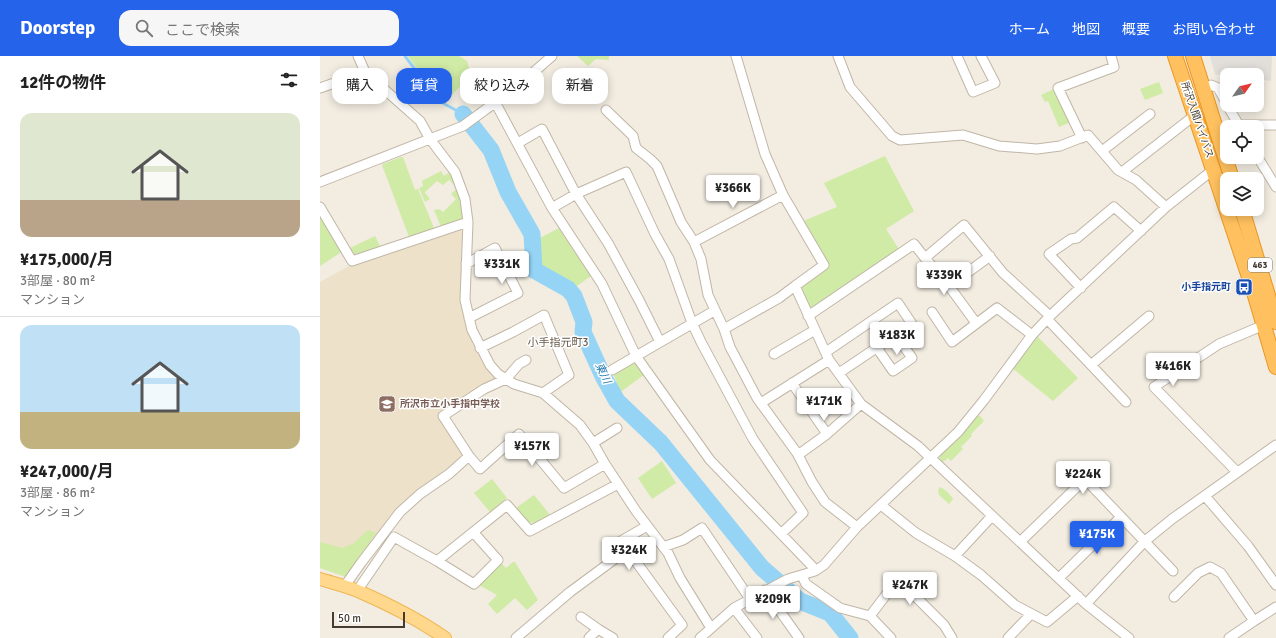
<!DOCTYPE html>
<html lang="ja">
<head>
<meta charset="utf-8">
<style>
  :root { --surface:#fff; --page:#f6f6f6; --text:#222; --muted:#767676; --line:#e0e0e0; --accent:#2563eb }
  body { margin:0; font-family:Signika,"Noto Sans JP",sans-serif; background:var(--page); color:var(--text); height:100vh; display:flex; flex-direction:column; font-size:15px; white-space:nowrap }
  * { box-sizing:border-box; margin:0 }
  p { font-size:13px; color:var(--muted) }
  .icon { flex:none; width:22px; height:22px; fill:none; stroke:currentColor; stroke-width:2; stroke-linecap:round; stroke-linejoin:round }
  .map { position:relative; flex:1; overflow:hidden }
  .panel { display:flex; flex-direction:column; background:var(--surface); width:320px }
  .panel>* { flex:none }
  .hud { position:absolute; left:12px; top:12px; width:380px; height:36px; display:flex; gap:8px }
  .needle { width:26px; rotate:56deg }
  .tools { position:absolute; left:900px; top:12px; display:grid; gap:8px }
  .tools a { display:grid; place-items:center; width:44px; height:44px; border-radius:8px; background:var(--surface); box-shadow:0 2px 10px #0003; font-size:20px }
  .scale { position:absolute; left:12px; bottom:10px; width:73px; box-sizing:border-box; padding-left:4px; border:2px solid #443c31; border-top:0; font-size:11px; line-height:14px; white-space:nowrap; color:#443c31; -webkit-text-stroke:3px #fff; paint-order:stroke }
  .price { position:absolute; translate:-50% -34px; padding:0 9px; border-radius:4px; background:#fff; color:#222; font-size:13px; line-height:26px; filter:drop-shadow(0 1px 2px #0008) }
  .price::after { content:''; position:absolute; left:50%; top:24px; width:12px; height:9px; margin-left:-6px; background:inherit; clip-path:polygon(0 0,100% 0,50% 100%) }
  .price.active { background:var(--accent); color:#fff }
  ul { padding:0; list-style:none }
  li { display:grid; align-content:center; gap:8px; height:212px; padding:0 20px }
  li+li { border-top:1px solid var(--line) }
  li span { display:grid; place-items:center; height:124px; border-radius:12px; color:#555 }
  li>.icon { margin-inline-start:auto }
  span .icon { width:72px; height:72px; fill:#fffc; stroke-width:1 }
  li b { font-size:17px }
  h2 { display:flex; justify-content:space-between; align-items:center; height:48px; padding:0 20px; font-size:17px }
  .tag { padding:0 14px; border-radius:12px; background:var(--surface); box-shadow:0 2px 10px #0003; font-size:14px; line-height:36px }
  .tag.active { background:var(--accent); color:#fff }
  header { display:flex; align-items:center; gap:24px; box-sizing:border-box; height:56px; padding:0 20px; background:var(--accent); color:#fff }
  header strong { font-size:19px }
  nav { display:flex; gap:22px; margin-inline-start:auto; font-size:14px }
  .search { width:280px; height:36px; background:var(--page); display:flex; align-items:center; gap:10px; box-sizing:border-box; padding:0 14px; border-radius:12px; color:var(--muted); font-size:15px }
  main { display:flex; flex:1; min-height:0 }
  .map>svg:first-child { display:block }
  .education { fill:#ede1c9 }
  .green { fill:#cfeba5 }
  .parking { fill:#e2deda }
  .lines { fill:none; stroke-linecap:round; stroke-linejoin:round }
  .stream { stroke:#96d4f6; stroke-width:3 }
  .river { stroke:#96d4f6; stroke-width:17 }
  .minor-casing { stroke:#c1b6a6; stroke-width:11 }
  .major-casing { stroke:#eeb753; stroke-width:14 }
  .highway-casing { stroke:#eb9622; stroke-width:16 }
  .minor { stroke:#fff; stroke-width:9 }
  .major { stroke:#ffd88d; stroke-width:12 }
  .highway { stroke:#ffc15f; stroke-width:14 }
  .labels { text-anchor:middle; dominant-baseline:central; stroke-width:3; stroke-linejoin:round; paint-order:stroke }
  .shield { fill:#fff; stroke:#7c766f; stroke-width:1 }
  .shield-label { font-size:9px; font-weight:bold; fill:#443c31 }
  .street-label { font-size:10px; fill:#443c31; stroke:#fff }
  .transit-label { font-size:10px; font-weight:bold; fill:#164399; stroke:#fff; text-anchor:end }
  .education-label { font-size:10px; font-weight:bold; fill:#785e54; stroke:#fff; text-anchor:start }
  .neighbourhood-label { font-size:11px; fill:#675948; stroke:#fff }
  .water-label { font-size:11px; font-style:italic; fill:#217bb0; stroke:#fff }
</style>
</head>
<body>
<header>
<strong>Doorstep</strong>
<div class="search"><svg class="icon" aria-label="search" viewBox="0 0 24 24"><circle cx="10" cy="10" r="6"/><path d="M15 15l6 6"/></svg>ここで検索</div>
<nav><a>ホーム</a><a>地図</a><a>概要</a><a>お問い合わせ</a></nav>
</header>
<main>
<section class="panel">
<h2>12件の物件<svg class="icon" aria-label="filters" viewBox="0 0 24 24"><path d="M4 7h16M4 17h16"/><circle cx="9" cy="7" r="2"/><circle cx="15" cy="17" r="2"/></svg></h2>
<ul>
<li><span style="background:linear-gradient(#dfe7d0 70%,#b9a48a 0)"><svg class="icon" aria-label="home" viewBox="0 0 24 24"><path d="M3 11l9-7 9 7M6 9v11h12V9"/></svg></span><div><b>¥175,000/月</b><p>3部屋 · 80 m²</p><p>マンション</p></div></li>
<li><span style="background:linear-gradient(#bfe0f5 70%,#c2b280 0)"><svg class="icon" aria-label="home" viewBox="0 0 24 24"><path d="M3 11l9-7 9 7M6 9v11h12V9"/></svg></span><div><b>¥247,000/月</b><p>3部屋 · 86 m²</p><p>マンション</p></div></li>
</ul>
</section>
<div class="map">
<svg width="956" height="582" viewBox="0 0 956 582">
  <rect width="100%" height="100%" fill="#f2ece1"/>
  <path class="education" d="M141,174L143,181L140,245L153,289L159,293L177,322L147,339L119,358L143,400L82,447L31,514L0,503V226L29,210Z"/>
  <path class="green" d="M88,0H139L147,5L151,19L129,42L119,41Z
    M257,0H289V3L288,4L276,3L268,10Z
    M839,26L843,37L825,44L820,33Z
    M738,31L753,65L739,71L728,45L725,46L721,39Z
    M565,100L594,155L566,173L580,195L493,253H488L480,233L481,228L507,210L481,166L517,151L504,127Z
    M81,101H83L95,134L98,133L114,172L113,174L91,181H89L62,109L63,108Z
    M121,115L124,120L131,115L142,143L145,163L121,171L114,154L119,153L123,156L136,143L131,138L137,132L129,124L123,129L117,125L105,136V137L110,143L105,146L99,132L103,130L102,125Z
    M0,157L23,195L0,210Z
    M239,172L271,220L254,232L221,209L216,184Z
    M55,180L60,190V192L34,201L30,192Z
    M716,279L758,322L733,345L692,312Z
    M316,305L325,318L302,335H300L293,317Z
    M656,360H660L664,365L651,378L652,380L641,391L643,393L631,405L628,402L622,407L620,404V398Z
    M342,405L356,427L332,443L318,422Z
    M172,423L187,442L170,456L154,437Z
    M620,431C625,433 631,439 633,443L630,447L629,448L619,439L618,434Z
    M214,439L230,459L215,467L208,466L196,452Z
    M48,474L56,477L26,521L0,512V486L23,492L34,487Z
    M193,506H195L218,544L207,554L195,542L177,558L168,548L177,539L159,529L181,507L186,512Z"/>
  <path class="parking" d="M890,0H952L951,25L937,23V19H907V21L895,18Z"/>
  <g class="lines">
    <path class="stream" d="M85,0L119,45L143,58"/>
    <path class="river" d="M143,58L171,94L188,136L212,178L214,214L248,233L254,240L264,266L263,276L283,320L297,345L341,387L442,512L480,545L510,557L530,582"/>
    <defs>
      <path id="minor" d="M38,0L45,16L100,65L110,83L135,116L145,143L148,166L145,244L152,274L170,309L178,318L194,328L223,337L260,369L273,387L285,408L316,455L348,497L360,522L391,572
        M416,0L445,98L463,139L504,209L475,230L509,304L541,348L598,390L766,548L809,582
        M518,0L530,31L572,80L580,84L643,79L679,90L717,93L740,90L768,79L798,114L816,124L846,151
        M637,0L653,36L675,27L661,0
        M891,29L898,32L907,48
        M0,32L45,16
        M175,46L232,152L282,228L316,300L390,404L492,510L495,515
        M907,49L920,71
        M286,54L313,80L316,92L330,103L337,110L361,166L374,186L381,203L388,239L404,273L410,291L437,342L477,397L492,426L505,446L537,471
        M919,69H956
        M762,82L738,32L794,11L791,0
        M198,87L222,73L256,138L288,187L319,244L340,286
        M782,95L830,58
        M937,100L956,131
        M802,116L875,59
        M0,126L143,70L199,29L232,0
        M0,151L32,205L148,166
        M232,152L256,138L306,116L335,178L349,203L372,267L381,286L433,383L483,457L461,478
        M374,186L463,139
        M605,202L629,230L656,267
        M146,208L175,192L198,237L149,262
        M629,230L670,200
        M761,232L729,198L751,183L757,182L794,151L821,175
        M612,256L632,286L677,252L712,279
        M488,260L594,188L605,202L644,169L683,217L730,260
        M727,263L771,309
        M404,273L459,242L475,230
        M160,292L193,276L224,259L249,319L223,337
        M557,292L573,315L592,302L576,279
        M506,296L578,247L592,268L519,317
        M454,298L495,274
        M292,314L394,255
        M472,327L507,378
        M806,346L771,309L829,260
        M441,347L509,304
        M273,387L297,372
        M478,399L507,378L541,348
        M149,400L160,413L199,378L244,432L285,408
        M917,416L834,331L899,288L944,269
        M885,440L928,490L956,529
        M561,449L596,477L635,500L661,519L695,549L727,566L758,540
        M327,470L301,485L362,569L348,582
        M700,486L765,423L853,515
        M343,491L363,484L382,472L430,543
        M635,500L672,460
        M117,505L154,528L178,504L153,476
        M482,520L486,528L520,552L550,560L571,582
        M739,522L801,461
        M24,531L41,507L80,456L100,438L129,418L149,400L123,360L164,333L186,323L199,308L206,304
        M445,534L479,582
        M37,535L74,481L117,505L187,449L210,475L298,428
        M854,541L878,517L890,511L901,517L934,565L909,582
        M766,548L825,485L852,463L956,389
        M414,552L437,582
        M550,560L578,523L624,569L632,582
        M261,561L278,573L269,582
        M934,565L956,551
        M278,573L293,582
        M196,582L250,536L307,494
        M380,582L414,552L468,523L495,515L504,509L537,471L638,376L664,344L712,279L730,260L846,151L894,113
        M688,582L711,558"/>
      <path id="major" d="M0,523C13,527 26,530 38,535C68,548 98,563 125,582"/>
      <path id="highway" d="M855,0L933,233L956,311
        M873,0L912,123
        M922,153L956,266"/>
    </defs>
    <use href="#minor" class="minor-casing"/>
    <use href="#major" class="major-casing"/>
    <use href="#highway" class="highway-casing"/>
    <use href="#minor" class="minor"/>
    <use href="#major" class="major"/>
    <use href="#highway" class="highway"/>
  </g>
  <defs>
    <symbol id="bus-square" viewBox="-11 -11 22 22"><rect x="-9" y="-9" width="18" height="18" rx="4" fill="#1a4fb4" stroke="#fff"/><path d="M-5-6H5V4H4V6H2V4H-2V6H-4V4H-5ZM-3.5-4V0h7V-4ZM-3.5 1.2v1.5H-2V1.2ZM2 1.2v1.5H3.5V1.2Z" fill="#fff"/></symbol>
    <symbol id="school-square" viewBox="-11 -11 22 22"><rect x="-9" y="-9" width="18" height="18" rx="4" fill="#8d6e63" stroke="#fff"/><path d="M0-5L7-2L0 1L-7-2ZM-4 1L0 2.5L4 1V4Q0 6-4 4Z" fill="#fff"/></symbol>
  </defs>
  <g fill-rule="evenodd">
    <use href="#bus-square" x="914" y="221" width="20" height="20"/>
    <use href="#school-square" x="57" y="338" width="20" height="20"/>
  </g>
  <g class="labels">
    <rect class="shield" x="928" y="202" width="24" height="14" rx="3"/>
    <g class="shield-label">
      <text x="940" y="209">463</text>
    </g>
    <g class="street-label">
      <text transform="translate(877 64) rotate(71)">所沢入間バイパス</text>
    </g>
    <g class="transit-label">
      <text x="911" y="231">小手指元町</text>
    </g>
    <g class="education-label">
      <text x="80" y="348">所沢市立小手指中学校</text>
    </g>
    <g class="neighbourhood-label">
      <text x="238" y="286">小手指元町3</text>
    </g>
    <g class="water-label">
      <text transform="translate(283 317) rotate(64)">東川</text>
    </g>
  </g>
</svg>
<div class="tools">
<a><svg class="needle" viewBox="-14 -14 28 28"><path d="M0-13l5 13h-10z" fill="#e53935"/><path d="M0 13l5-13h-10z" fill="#767676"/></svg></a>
<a><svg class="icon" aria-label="locate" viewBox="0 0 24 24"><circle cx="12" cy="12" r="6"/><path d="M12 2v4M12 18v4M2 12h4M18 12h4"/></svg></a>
<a><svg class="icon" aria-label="layers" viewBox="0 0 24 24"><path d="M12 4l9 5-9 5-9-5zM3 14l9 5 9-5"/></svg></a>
</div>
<div class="scale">50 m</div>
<b class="price" style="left:413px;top:153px">¥366K</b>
<b class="price" style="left:182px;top:229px">¥331K</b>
<b class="price" style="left:624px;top:240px">¥339K</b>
<b class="price" style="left:577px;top:300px">¥183K</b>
<b class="price" style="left:853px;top:331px">¥416K</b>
<b class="price" style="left:504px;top:366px">¥171K</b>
<b class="price" style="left:212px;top:411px">¥157K</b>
<b class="price" style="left:763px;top:439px">¥224K</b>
<b class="price active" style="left:777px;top:499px">¥175K</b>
<b class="price" style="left:309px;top:515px">¥324K</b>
<b class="price" style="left:590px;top:550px">¥247K</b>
<b class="price" style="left:453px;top:564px">¥209K</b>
<div class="hud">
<a class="tag">購入</a>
<a class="tag active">賃貸</a>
<a class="tag">絞り込み</a>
<a class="tag">新着</a>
</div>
</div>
</main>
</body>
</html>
